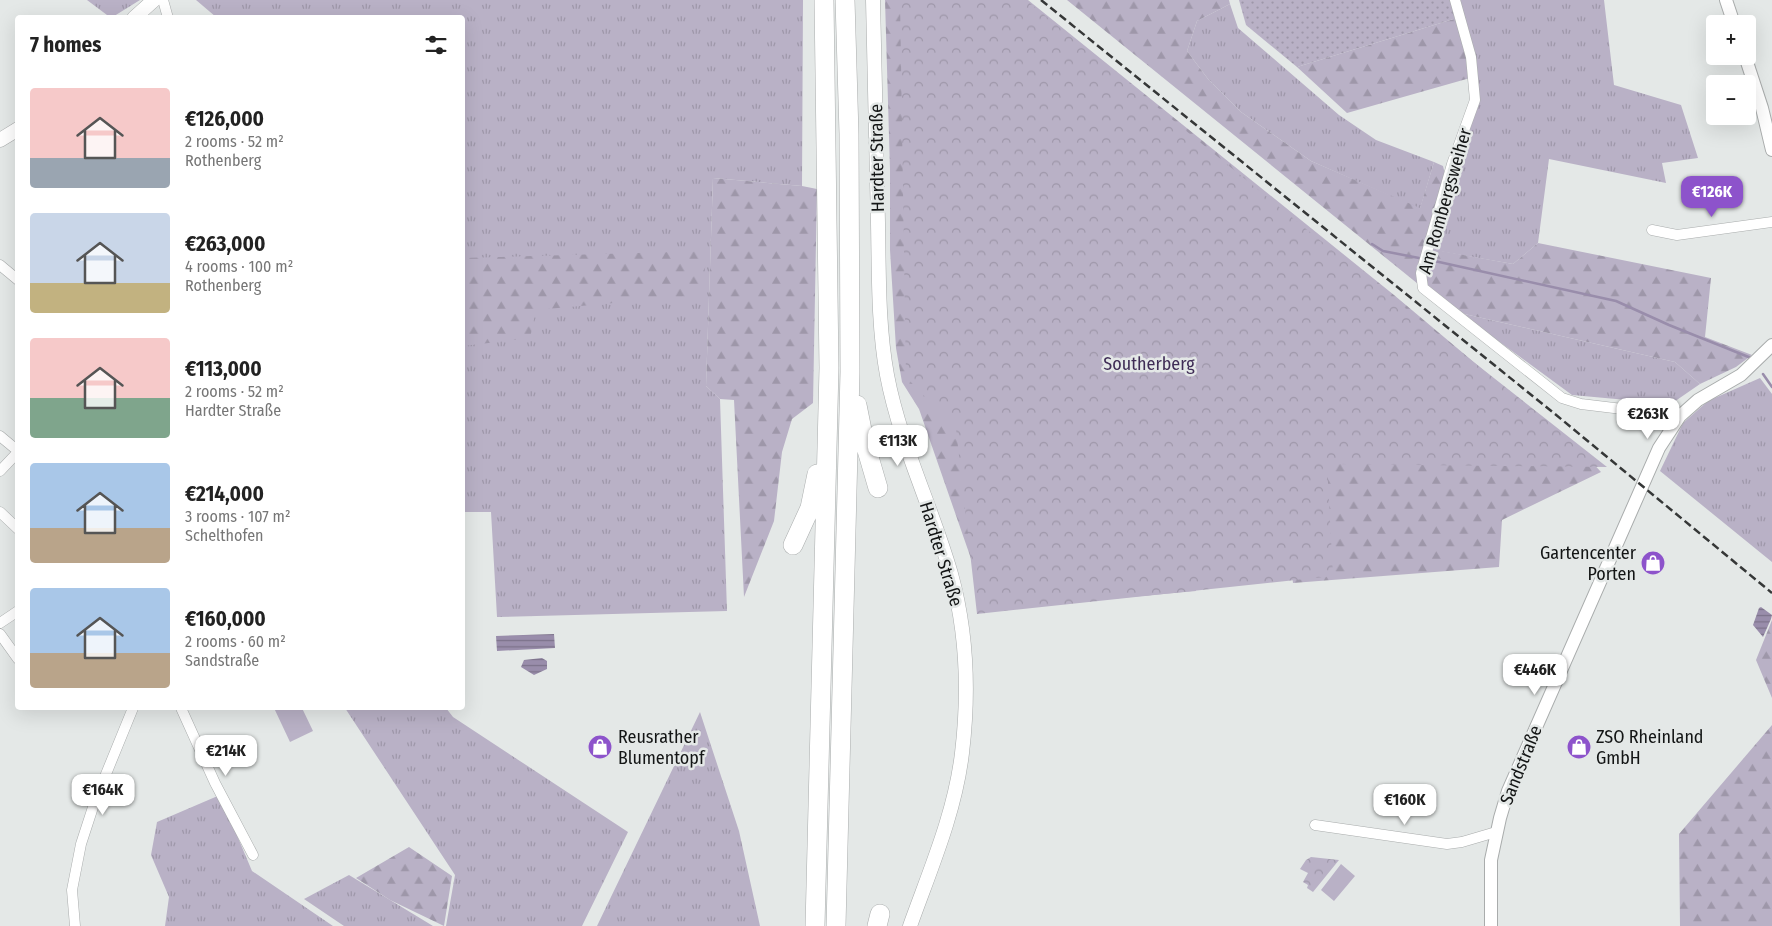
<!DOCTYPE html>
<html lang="en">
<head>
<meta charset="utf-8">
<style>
  :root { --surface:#fff; --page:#f6f6f6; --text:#222; --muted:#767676; --accent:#8d53cb }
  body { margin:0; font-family:"Fira Sans Condensed",sans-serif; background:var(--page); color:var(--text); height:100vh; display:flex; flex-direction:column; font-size:19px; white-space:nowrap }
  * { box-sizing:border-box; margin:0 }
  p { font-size:16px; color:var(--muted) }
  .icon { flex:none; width:28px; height:28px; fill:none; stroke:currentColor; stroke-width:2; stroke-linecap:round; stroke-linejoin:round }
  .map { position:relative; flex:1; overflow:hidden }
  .panel { position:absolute; left:15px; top:15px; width:450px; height:695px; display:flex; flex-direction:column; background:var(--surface); border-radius:5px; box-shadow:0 5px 20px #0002 }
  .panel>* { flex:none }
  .fabs { position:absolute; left:1706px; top:15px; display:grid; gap:10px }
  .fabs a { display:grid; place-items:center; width:50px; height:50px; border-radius:5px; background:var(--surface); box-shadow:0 5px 20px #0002; font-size:25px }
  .price { position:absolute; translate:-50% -42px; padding:0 11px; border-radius:10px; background:#fff; color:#222; font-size:16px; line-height:32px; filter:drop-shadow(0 1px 2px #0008) }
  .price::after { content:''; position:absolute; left:50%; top:30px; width:15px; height:11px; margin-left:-8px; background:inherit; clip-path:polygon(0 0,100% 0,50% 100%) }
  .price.selected { background:var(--accent); color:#fff }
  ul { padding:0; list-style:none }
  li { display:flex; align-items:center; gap:15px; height:125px; padding:0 15px }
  li span { display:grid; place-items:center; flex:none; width:140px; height:100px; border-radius:5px; color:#555 }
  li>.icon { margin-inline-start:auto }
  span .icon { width:60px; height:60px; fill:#fffc; stroke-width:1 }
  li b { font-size:21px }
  h2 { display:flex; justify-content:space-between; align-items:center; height:60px; padding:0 15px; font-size:21px }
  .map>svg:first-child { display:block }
  .grass { fill:url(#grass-tufts) }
  .forest { fill:url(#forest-firs) }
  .park { fill:url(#park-crowns) }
  .garden { fill:url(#garden-dots) }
  .pitch { fill:#b9b1c6 }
  .water { fill:url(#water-rules) }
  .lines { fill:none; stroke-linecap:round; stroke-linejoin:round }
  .stream { stroke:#998dab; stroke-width:2.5 }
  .minor-casing { stroke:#a9acac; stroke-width:11 }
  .tertiary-casing { stroke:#a9acac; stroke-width:14 }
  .secondary-casing { stroke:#a9acac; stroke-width:15 }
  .motorway-casing { stroke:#a9acac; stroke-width:20 }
  .minor { stroke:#fff; stroke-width:10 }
  .tertiary { stroke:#fff; stroke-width:12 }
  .secondary { stroke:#fff; stroke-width:14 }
  .motorway { stroke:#fff; stroke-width:19 }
  .rail { stroke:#353737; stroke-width:2.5; stroke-dasharray:8 4; stroke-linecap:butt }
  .labels { text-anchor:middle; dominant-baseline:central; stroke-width:5; stroke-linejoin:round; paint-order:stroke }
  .street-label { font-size:18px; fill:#131515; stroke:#e4e8e7 }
  .park-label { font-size:18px; fill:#3f2c56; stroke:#e4e8e7 }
  .poi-label { font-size:18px; fill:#131515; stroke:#e4e8e7; text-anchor:start }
</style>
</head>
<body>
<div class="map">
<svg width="1772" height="926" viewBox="0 0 1772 926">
  <defs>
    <pattern id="grass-tufts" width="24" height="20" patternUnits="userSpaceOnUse" patternTransform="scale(1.25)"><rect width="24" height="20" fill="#b9b1c6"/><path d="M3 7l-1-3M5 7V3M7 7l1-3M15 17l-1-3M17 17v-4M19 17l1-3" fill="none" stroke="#9e97a9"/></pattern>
    <pattern id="forest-firs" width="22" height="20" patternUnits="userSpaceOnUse" patternTransform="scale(1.25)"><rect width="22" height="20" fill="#b9b1c6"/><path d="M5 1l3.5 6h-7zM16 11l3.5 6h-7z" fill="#9e97a9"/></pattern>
    <pattern id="park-crowns" width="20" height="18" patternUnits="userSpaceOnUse" patternTransform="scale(1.25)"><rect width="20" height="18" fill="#b9b1c6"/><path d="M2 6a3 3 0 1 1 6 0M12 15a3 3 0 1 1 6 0" fill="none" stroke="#9e97a9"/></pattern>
    <pattern id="garden-dots" width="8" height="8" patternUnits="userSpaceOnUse" patternTransform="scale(1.25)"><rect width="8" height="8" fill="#b9b1c6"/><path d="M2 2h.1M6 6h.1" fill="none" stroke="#9e97a9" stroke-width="1.8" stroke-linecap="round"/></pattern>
    <pattern id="water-rules" width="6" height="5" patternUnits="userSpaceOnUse" patternTransform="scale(1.25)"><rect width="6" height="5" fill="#998dab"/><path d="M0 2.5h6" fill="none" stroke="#7c728a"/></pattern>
  </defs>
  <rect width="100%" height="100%" fill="#e4e8e7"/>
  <path class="grass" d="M87,0H140L111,18Z
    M196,0H803L802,186L713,178L706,386L720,399L727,611L497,617L491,512H463L462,18L216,17Z
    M1458,0H1604L1614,85L1681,105L1698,158L1662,163L1666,183L1549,159L1538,243L1513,264L1433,250L1460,157L1479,100Z
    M1230,4L1238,28L1339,115L1376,140L1434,162L1420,209L1311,161L1241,112L1208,79L1187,51L1197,21Z
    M1460,313L1675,362L1700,384L1671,404L1572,395Z
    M1760,378L1772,394V562L1660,471L1683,423L1708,401Z
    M345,708H446L453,717L628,832L582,926H446L455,875Z
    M700,712L739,831L760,926H597Z
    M220,795L252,871L333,926H165L169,897L151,855L157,822Z
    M349,875L433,926H344L304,899Z"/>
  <path class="forest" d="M885,0H1028L1394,295L1589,459L1601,472L1502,520L1499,567L1293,583L1272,401L1178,415L1196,591L1000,609L984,596L919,409L902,382L896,348L890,250V170Z
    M1067,0H1229L1230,4L1197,21L1187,51L1208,79L1241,112L1311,161L1420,208L1434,162L1443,166L1445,174L1425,248L1513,264L1538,243L1711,278L1705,337L1752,355L1736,367L1700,384L1675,362L1460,313L1423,288Z
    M1457,18L1468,57L1470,78L1347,113L1297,67Z
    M713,178L802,186L817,189L813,403L792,419L782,452L774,521L744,597L734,400L720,399L706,386Z
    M707,251L702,295L536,310L530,338L463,346V258Z
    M1772,620V698L1756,660Z
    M1772,725V926H1680L1679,834Z
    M409,847L452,876L444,926L390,900L356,878Z"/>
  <path class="park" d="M900,0H1026L1349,264L1607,467L1327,464L1333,576L977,614L956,429L906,377Z
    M1311,857L1339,860L1313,892L1307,888L1308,885L1303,882L1308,873L1300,869L1306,860Z"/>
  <path class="garden" d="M1239,0H1451L1457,18L1297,67L1246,25Z"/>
  <path class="pitch" d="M274,708H302L313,731L290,742Z
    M1341,864L1355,876L1334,901L1321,890Z"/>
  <path class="water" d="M1761,607L1772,615L1771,619L1763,637L1753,625L1759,608Z
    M554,634L555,648L497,651L496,636Z
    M542,658L547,661V669L534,675L521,667L524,660Z"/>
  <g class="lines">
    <path class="stream" d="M1372,244L1383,251L1419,258
      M1430,260L1616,301L1669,325L1751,358
      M1763,374L1772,387"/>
    <defs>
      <path id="minor" d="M163,0L168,18
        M1455,0L1471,57L1475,100L1452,164L1421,273L1423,288L1562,398L1581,404L1680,416
        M1652,230L1677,235L1772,222
        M0,265L18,280
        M0,436L18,451
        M0,471L18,452
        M0,512L18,529
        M0,623L18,611
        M0,634L18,659
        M181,708L215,783L253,855
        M1315,825L1447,844L1462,842L1496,832
        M75,926L72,890L81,844L95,801L133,708"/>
      <path id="tertiary" d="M1726,0L1734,24
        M1745,56L1762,108L1772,150
        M1491,926V860L1500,818L1508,791L1659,448L1680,416L1698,400L1741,375L1772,345"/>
      <path id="secondary" d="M873,0C875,74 876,149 878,223C879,274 878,326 887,375C900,444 932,507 951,574C967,632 969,694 962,753C955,813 930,870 910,926
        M134,18L154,0
        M0,140L18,129"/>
      <path id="motorway" d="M857,405L864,440L878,488
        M793,545L810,508L817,474
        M815,926L829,368L824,0
        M836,926L850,372L849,134L845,0
        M877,926L880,914"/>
    </defs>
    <use href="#minor" class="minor-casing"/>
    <use href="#tertiary" class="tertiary-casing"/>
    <use href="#secondary" class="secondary-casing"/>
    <use href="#motorway" class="motorway-casing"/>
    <use href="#minor" class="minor"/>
    <use href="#tertiary" class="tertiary"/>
    <use href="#secondary" class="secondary"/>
    <use href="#motorway" class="motorway"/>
    <path class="rail" d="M1041,0L1555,414L1772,593"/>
  </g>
  <defs>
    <symbol id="shop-disc" viewBox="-11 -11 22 22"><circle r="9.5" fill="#8d53cb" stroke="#e4e8e7"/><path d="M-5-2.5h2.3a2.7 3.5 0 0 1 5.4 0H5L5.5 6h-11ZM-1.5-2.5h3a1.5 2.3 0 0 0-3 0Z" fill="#fff"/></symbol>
  </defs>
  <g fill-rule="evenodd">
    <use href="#shop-disc" x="1639" y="549" width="28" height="28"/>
    <use href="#shop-disc" x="586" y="733" width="28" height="28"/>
    <use href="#shop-disc" x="1565" y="733" width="28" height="28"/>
  </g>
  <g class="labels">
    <g class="street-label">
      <text transform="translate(877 158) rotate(-91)">Hardter Straße</text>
      <text transform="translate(1445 201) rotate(-74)">Am Rombergsweiher</text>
      <text transform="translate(941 554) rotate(73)">Hardter Straße</text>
      <text transform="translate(1521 765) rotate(-68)">Sandstraße</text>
    </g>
    <g class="park-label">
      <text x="1149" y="364">Southerberg</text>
    </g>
    <g class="poi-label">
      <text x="1636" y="553" text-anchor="end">Gartencenter<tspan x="1636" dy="21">Porten</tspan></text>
      <text x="618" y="737">Reusrather<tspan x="618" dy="21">Blumentopf</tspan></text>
      <text x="1596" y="737">ZSO Rheinland<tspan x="1596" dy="21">GmbH</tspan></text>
    </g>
  </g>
</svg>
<div class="fabs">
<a>+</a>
<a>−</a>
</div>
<b class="price selected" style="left:1712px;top:218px">€126K</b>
<b class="price" style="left:1648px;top:440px">€263K</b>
<b class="price" style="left:898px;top:467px">€113K</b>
<b class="price" style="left:1535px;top:696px">€446K</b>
<b class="price" style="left:226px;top:777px">€214K</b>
<b class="price" style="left:103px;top:816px">€164K</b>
<b class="price" style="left:1405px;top:826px">€160K</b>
<section class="panel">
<h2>7 homes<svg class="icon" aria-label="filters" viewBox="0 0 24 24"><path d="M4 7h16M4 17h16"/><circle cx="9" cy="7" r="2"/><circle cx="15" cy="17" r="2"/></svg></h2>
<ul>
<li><span style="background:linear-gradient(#f6c9c9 70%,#9aa5b1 0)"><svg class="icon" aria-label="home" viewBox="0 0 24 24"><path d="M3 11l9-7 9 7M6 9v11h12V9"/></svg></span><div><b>€126,000</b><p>2 rooms · 52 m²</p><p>Rothenberg</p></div></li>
<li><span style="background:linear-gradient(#c9d6e8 70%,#c2b280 0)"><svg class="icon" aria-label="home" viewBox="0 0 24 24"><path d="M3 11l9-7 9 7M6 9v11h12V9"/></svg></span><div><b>€263,000</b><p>4 rooms · 100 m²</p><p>Rothenberg</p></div></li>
<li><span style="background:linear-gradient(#f6c9c9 60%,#7fa58c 0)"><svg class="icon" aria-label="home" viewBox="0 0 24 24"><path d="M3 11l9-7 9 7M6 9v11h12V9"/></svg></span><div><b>€113,000</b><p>2 rooms · 52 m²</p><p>Hardter Straße</p></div></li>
<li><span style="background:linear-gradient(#a9c7e8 65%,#b9a48a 0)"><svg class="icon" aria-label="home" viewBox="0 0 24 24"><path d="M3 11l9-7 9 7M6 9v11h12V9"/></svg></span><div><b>€214,000</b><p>3 rooms · 107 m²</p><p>Schelthofen</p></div></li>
<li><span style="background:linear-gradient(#a9c7e8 65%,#b9a48a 0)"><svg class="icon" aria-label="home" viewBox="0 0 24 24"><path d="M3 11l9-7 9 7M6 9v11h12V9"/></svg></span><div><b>€160,000</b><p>2 rooms · 60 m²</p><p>Sandstraße</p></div></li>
</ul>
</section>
</div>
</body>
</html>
